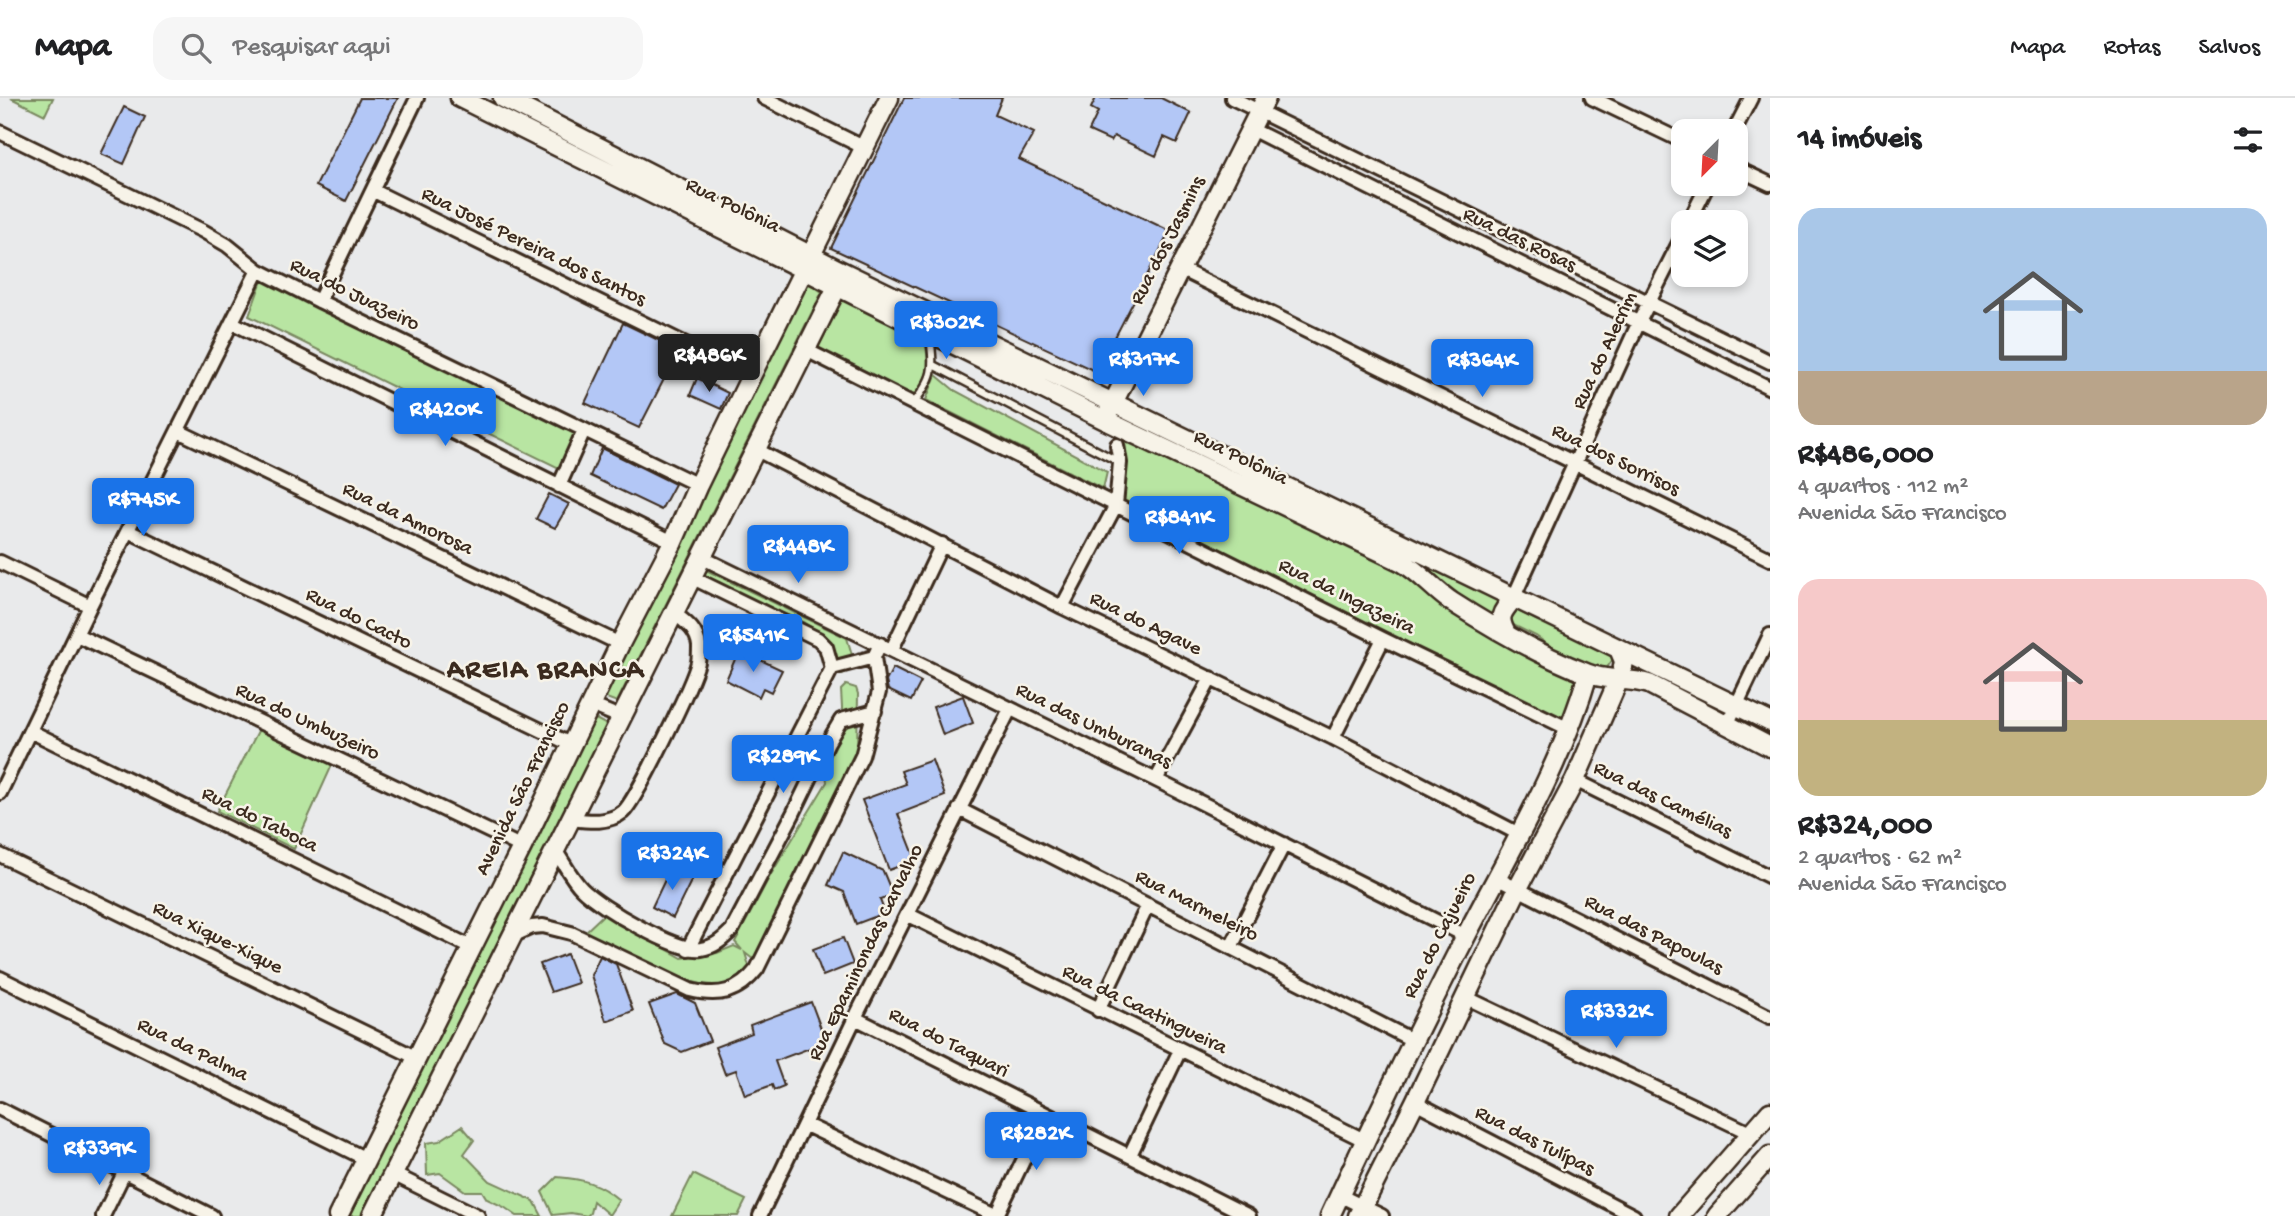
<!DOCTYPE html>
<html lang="pt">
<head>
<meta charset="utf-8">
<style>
  :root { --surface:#fff; --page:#f6f6f6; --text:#202124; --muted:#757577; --line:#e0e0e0; --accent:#1a73e8 }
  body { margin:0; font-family:"Gochi Hand",sans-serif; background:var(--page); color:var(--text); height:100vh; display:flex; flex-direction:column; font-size:26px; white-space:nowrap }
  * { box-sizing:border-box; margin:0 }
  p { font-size:23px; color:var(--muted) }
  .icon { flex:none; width:38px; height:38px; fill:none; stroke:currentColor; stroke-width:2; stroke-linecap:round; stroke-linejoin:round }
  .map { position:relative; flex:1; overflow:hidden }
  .drawer { display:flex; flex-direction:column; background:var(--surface); width:525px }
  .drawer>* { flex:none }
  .needle { width:46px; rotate:204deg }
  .controls { position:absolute; left:1671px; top:21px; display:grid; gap:14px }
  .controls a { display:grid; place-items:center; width:77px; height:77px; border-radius:14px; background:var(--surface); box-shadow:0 4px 10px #0003; font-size:35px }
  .price { position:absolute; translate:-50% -60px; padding:0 16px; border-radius:7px; background:var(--accent); color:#fff; font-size:23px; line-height:46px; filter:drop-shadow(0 2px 4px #0008) }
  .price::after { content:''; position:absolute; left:50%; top:42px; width:21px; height:16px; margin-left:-10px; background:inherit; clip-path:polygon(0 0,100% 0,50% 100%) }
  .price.on { background:#222; color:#fff }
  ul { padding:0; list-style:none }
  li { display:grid; align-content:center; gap:14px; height:371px; padding:0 28px }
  li span { display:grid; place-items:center; height:217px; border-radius:21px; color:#555 }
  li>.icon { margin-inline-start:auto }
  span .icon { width:126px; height:126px; fill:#fffc; stroke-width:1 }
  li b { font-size:30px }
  h2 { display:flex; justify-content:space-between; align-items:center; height:84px; padding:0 28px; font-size:30px }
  header { display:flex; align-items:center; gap:42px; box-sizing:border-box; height:98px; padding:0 35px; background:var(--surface); border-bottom:2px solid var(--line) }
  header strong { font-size:33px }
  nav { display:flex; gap:38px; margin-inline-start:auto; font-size:24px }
  .search { width:490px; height:63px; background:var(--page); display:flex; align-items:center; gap:18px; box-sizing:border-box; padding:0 24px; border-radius:21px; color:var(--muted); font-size:26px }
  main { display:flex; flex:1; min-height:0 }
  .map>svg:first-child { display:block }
  .green { fill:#b8e5a2; stroke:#7a8860; stroke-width:2 }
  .building { fill:#b3c7f6; stroke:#3b2a1e; stroke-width:2 }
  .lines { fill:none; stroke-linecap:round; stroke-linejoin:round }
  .lane-casing { stroke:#3b2a1e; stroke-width:11 }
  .street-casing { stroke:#3b2a1e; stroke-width:18 }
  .secondary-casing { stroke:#3b2a1e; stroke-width:23 }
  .lane { stroke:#f7f3e8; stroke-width:6 }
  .street { stroke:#f7f3e8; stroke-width:12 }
  .secondary { stroke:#f7f3e8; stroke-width:18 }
  .labels { text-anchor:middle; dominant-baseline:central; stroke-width:5; stroke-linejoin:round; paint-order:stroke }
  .street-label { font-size:21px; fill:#3b2a1e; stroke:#f7f3e8 }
  .district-label { font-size:28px; font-weight:bold; letter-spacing:2px; fill:#3b2a1e; stroke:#f7f3e8 }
</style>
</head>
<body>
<header>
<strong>Mapa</strong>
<div class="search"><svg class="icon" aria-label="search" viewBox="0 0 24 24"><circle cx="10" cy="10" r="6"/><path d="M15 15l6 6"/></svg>Pesquisar aqui</div>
<nav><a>Mapa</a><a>Rotas</a><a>Salvos</a></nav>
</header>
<main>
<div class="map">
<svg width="1770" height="1118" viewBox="0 0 1770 1118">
  <rect width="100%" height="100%" fill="#e9eaeb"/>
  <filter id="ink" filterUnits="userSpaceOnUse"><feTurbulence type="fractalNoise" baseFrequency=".0143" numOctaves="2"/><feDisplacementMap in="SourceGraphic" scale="14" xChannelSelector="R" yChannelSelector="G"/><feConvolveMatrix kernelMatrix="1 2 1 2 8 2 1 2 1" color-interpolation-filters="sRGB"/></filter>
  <g filter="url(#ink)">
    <path class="green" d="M11,0H53L45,17Z
      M264,177L578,332L559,370L249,218Z
      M808,184L822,194L617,604L601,598Z
      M843,196L924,237C928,261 933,275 916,295H905L816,249Z
      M936,277L954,292L1107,374L1103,391L926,302Z
      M1123,315L1502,503L1489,523L1443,489L1121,322Z
      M1117,334L1415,475L1576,577L1567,625L1499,597L1122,405Z
      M704,471L847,540L856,570L840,577L827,539L801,523L700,479Z
      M1514,511L1536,522L1609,550L1613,561L1604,574L1557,553L1536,538L1507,524Z
      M846,587L856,590L858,596L857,656L754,862L745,855L750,871C741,880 730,888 717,888C689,890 612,848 584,835L604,816L682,860L717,855L734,848L742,852L735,844L770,778L827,684L825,667L843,628L841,592Z
      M592,619L607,627L364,1118H346Z
      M259,631L333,665L294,751L217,713Z
      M462,1028L474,1042L464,1056L490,1083L534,1103L542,1118H517L504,1109L487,1101L482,1093H465L440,1075L427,1077L426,1045L439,1043Z
      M693,1076L746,1102L738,1118H672Z
      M557,1079C583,1081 599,1085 619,1102L609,1117L593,1103L590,1115L587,1118L571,1115L553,1117L542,1094Z"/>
    <path class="building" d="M360,0H398L346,103L316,88Z
      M904,0H1002L995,17L1034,35L1019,61L1170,133L1097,274L831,150Z
      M1096,0H1161L1191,15L1177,45L1164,39L1156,58L1114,38L1111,43L1089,33L1098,14L1091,10Z
      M124,9L145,19L124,66L101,56Z
      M623,225L679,252L639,330L585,305Z
      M697,280L728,295L721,311L690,297Z
      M602,350L675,386L661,412L590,378Z
      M549,396L569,406L555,430L536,421Z
      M739,552L782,572L771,594L763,590L759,599L726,582Z
      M893,570L921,584L911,603L888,592L886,583Z
      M963,598L973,625L943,637L933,609Z
      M932,662L945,698L898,716L916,762L889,772L862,702L906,686L901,673Z
      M843,754L883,773L893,797L880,802L885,815L856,826L844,794L828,787Z
      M671,769L693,779L673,820L652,809Z
      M843,840L853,866L823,878L813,851Z
      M567,856L578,885L551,894L540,866Z
      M600,858L616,866L633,913L606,923L591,877Z
      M677,896L695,905L710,943L682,954L665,946L649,906Z
      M811,904L826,944L775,963L784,988L774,992L772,987L745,997L736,972L725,976L715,949L752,935L750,927Z"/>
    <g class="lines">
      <defs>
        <path id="lane" d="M933,267L1119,364
          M913,306C935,278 934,272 930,237"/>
        <path id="street" d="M764,0L865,50
          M1232,0L1770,264
          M1592,0L1684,44
          M1251,31L1770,290
          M1734,33L1751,0
          M0,34L203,133L227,147L258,172L319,203L698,387
          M1736,70L1770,86
          M374,93L751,278
          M1689,124L1708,86
          M1180,171L1770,461
          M319,203L417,0
          M233,225L673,444
          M806,252L1383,541L1569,631
          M178,333L620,546
          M755,351L1062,509L1333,640L1519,736
          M559,388L584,332
          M128,433L570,646
          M701,459L1156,682L1466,838
          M0,464L90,508
          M1513,501L1639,224L1684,135
          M1062,509L1116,407L1120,365L1117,347
          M77,537L522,749
          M892,551L942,446
          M832,570L874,559
          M591,607L620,619
          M1727,627L1770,537
          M30,633L471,849
          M1333,640L1383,541
          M1156,682L1211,580
          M1575,682L1770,779
          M0,695L90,508L258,172
          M959,711L1414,943
          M571,721C588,723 608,726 623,714C636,703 694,583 698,564C699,559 699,552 699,548C697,531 685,524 674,515
          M555,752C564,765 571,780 582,791C600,809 676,854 701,851C715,849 723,841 732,832L793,716L828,644L841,622L875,613
          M0,757L417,960
          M1496,780L1770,919
          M907,816L1364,1042
          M512,838L532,829L543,828L571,835L690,892C719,899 738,895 757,871L862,658L879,594L874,559L880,546
          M1231,849L1284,746
          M688,851L832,570L826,549L818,541L691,479
          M0,880L366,1061
          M1467,900L1750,1035
          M1098,912L1148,807
          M855,920L1249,1118
          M1415,1004L1634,1118
          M0,1011L212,1118
          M806,1027L998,1118
          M1130,1057L1180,952
          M393,1076L478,1118
          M1339,1097L1382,1118
          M997,1117L1045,1017
          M103,1118L124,1075
          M760,1118L855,920L1010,611"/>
        <path id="secondary" d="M460,0L1105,322L1402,464C1421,475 1434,492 1452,504C1494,531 1539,557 1586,575C1605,583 1629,580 1649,586L1770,649
          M503,0L835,170L1770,624
          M1108,315L1266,0
          M1507,537C1497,520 1501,515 1513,501
          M338,1118L522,749L620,546L673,444L698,387L751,278L889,0
          M372,1118L838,187L836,178
          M1330,1118C1374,1023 1419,929 1467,836C1510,753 1562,666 1588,576
          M1358,1118L1415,1004L1518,790L1575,682L1622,574L1624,563L1619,551
          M1679,1118L1770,1014
          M1717,1118L1770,1058"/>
      </defs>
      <use href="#lane" class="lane-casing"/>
      <use href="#street" class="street-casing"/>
      <use href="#secondary" class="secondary-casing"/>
      <use href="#lane" class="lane"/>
      <use href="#street" class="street"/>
      <use href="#secondary" class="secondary"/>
    </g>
  </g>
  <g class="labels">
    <g class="street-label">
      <text transform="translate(732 109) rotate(26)">Rua Polônia</text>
      <text transform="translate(1169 143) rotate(-63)">Rua dos Jasmins</text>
      <text transform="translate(1519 143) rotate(26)">Rua das Rosas</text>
      <text transform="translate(533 150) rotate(26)">Rua José Pereira dos Santos</text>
      <text transform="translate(354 198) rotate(26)">Rua do Juazeiro</text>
      <text transform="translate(1606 253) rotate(-65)">Rua do Alecrim</text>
      <text transform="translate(1240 361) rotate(26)">Rua Polônia</text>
      <text transform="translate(1615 363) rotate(26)">Rua dos Sorrisos</text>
      <text transform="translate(407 422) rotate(26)">Rua da Amorosa</text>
      <text transform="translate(1346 500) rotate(26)">Rua da Ingazeira</text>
      <text transform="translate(358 522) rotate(26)">Rua do Cacto</text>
      <text transform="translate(1145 527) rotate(26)">Rua do Agave</text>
      <text transform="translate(307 625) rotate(25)">Rua do Umbuzeiro</text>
      <text transform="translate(1093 629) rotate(26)">Rua das Umburanas</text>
      <text transform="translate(524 691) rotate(-64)">Avenida São Francisco</text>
      <text transform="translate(1662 703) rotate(26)">Rua das Camélias</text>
      <text transform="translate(259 723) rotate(26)">Rua do Taboca</text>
      <text transform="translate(1196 809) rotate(27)">Rua Marmeleiro</text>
      <text transform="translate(1441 838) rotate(-63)">Rua do Cajueiro</text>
      <text transform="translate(1653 838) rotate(27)">Rua das Papoulas</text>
      <text transform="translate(217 841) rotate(26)">Rua Xique-Xique</text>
      <text transform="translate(867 855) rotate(-64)">Rua Epaminondas Carvalho</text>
      <text transform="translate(1144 913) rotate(26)">Rua da Caatingueira</text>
      <text transform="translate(948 946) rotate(27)">Rua do Taquari</text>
      <text transform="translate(192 953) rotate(26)">Rua da Palma</text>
      <text transform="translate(1534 1044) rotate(27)">Rua das Tulípas</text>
    </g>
    <g class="district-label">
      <text x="546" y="573">AREIA BRANCA</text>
    </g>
  </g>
</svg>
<div class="controls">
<a><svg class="needle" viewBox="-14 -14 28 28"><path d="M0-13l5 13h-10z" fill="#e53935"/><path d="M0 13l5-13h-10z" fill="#757577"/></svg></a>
<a><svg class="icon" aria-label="layers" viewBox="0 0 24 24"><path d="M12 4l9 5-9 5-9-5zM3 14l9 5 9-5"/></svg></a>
</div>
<b class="price" style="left:946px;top:263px">R$302K</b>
<b class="price on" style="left:709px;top:296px">R$486K</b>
<b class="price" style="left:1143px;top:300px">R$317K</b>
<b class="price" style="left:1482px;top:301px">R$364K</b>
<b class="price" style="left:445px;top:350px">R$420K</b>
<b class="price" style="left:143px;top:440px">R$745K</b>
<b class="price" style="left:1179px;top:458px">R$841K</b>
<b class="price" style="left:798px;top:487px">R$448K</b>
<b class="price" style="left:753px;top:576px">R$541K</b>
<b class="price" style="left:783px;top:697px">R$289K</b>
<b class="price" style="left:672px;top:794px">R$324K</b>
<b class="price" style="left:1616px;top:952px">R$332K</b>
<b class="price" style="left:1036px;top:1074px">R$282K</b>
<b class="price" style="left:99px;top:1089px">R$339K</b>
</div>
<section class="drawer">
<h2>14 imóveis<svg class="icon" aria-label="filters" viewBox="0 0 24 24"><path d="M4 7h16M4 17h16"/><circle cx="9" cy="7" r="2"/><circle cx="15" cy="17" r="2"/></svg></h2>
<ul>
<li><span style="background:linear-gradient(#a9c7e8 75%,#b9a48a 0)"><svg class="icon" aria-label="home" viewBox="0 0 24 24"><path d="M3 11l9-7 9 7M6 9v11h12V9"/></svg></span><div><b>R$486,000</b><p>4 quartos · 112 m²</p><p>Avenida São Francisco</p></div></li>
<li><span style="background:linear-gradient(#f6c9c9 65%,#c2b280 0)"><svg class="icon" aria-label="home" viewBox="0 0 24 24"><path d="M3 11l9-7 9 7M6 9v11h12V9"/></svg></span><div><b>R$324,000</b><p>2 quartos · 62 m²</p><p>Avenida São Francisco</p></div></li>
</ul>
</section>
</main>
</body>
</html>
